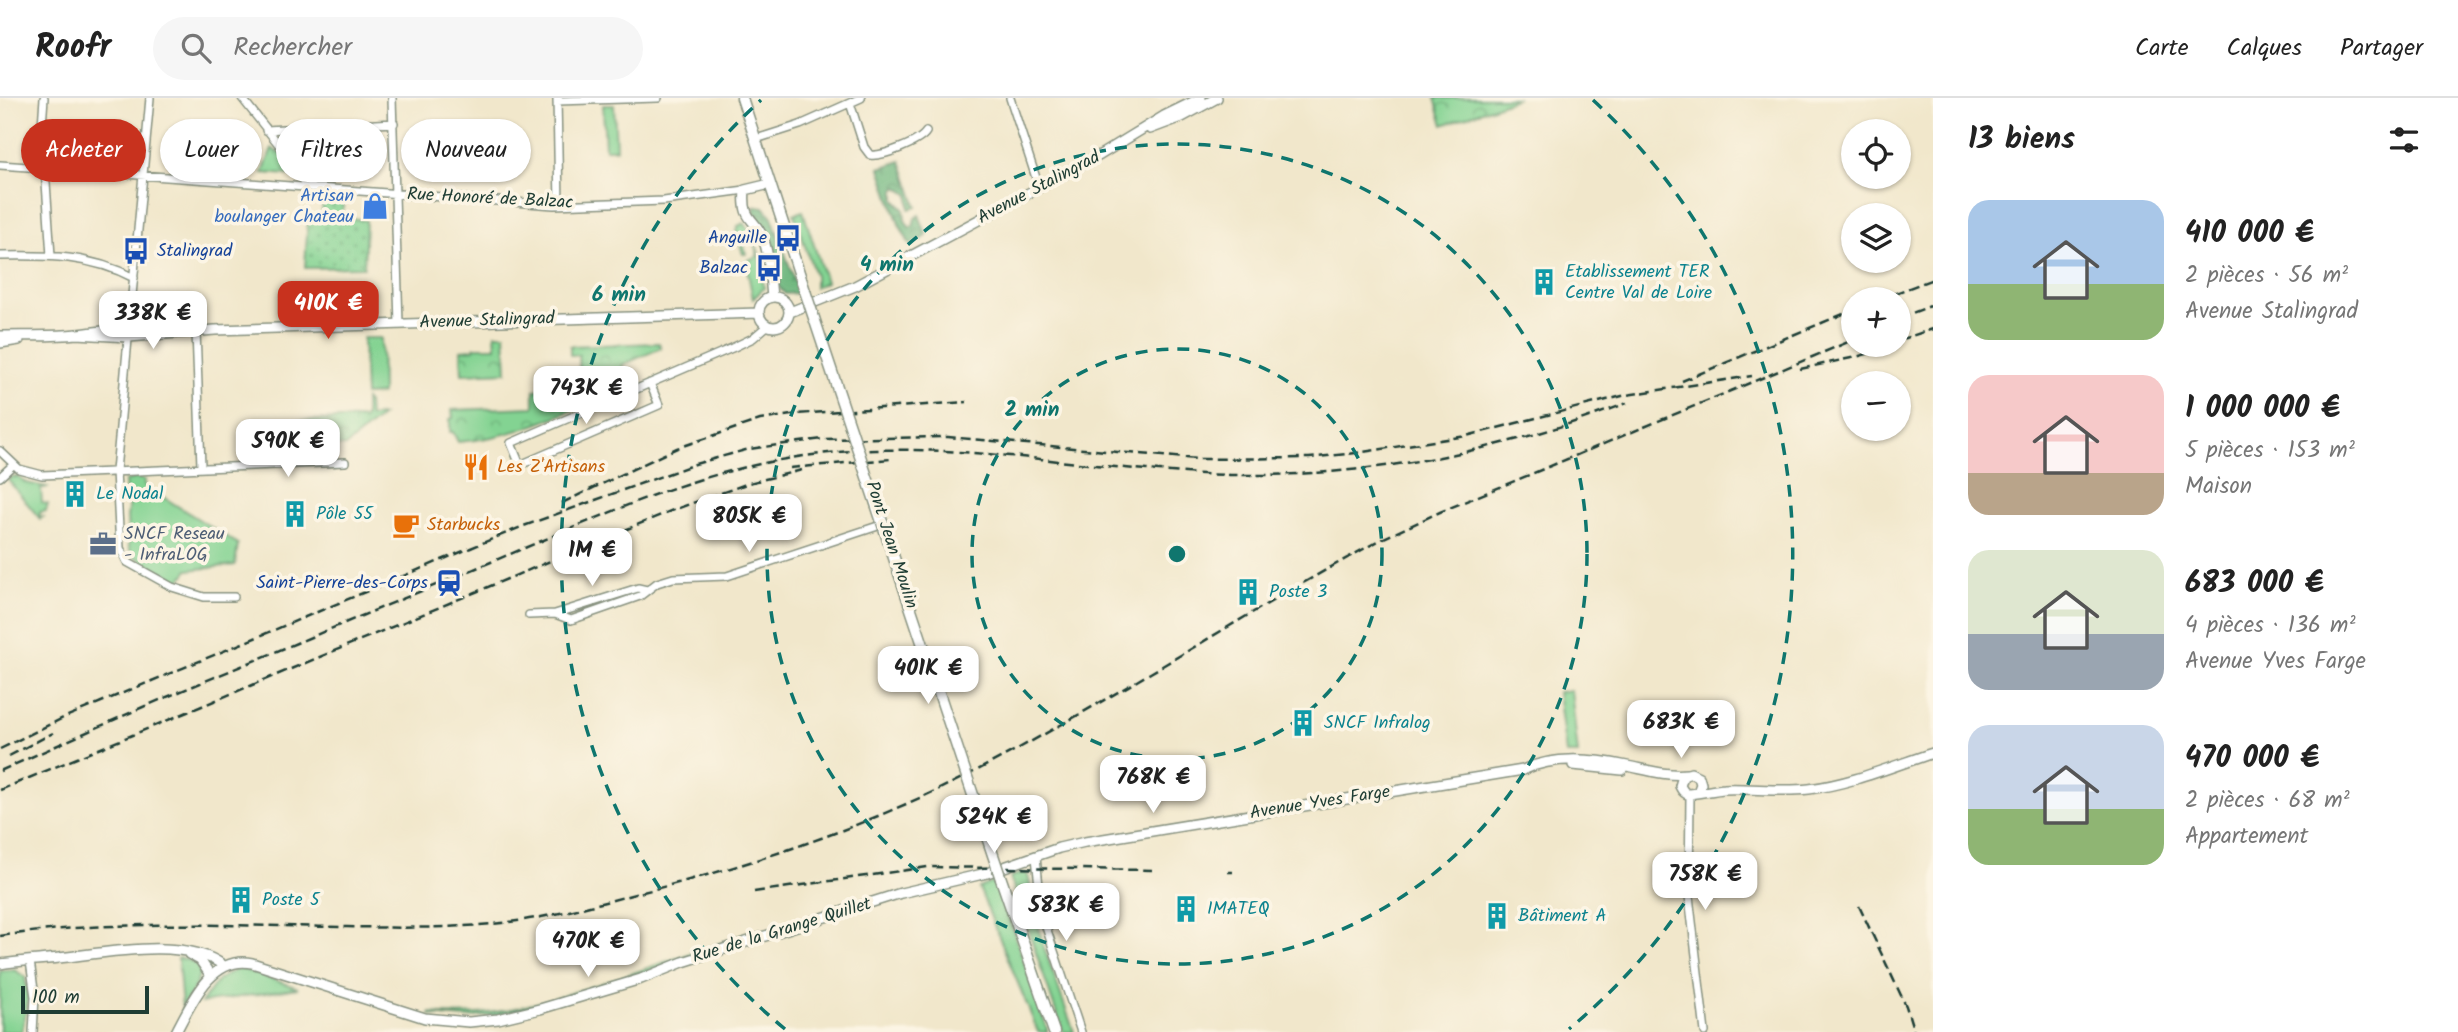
<!DOCTYPE html>
<html lang="fr">
<head>
<meta charset="utf-8">
<style>
  :root { --surface:#fff; --page:#f6f6f6; --text:#222; --muted:#767676; --line:#e0e0e0; --accent:#c8321e }
  body { margin:0; font-family:Kalam,sans-serif; background:var(--page); color:var(--text); height:100vh; display:flex; flex-direction:column; font-size:26px; white-space:nowrap }
  * { box-sizing:border-box; margin:0 }
  p { font-size:23px; color:var(--muted) }
  .icon { flex:none; width:38px; height:38px; fill:none; stroke:currentColor; stroke-width:2; stroke-linecap:round; stroke-linejoin:round }
  .map { position:relative; flex:1; overflow:hidden }
  .sheet { display:flex; flex-direction:column; background:var(--surface); width:525px }
  .sheet>* { flex:none }
  .guide { position:absolute; left:21px; top:21px; width:665px; height:63px; display:flex; gap:14px }
  .buttons { position:absolute; left:1841px; top:21px; display:grid; gap:14px }
  .buttons a { display:grid; place-items:center; width:70px; height:70px; border-radius:50%; background:var(--surface); box-shadow:0 2px 5px #0004; font-size:35px }
  .scale { position:absolute; left:21px; bottom:18px; width:128px; box-sizing:border-box; padding-left:7px; border:4px solid #1f3d34; border-top:0; font-size:19px; line-height:24px; white-space:nowrap; color:#1f3d34; -webkit-text-stroke:5px #fcf5e5; paint-order:stroke }
  .price { position:absolute; translate:-50% -60px; padding:0 16px; border-radius:14px; background:#fff; color:#222; font-size:23px; line-height:46px; filter:drop-shadow(0 2px 4px #0008) }
  .price::after { content:''; position:absolute; left:50%; top:42px; width:21px; height:16px; margin-left:-10px; background:inherit; clip-path:polygon(0 0,100% 0,50% 100%) }
  .price.selected { background:var(--accent); color:#fff }
  ul { padding:0; list-style:none }
  li { display:flex; align-items:center; gap:21px; height:175px; padding:0 35px }
  li span { display:grid; place-items:center; flex:none; width:196px; height:140px; border-radius:21px; color:#555 }
  li>.icon { margin-inline-start:auto }
  span .icon { width:84px; height:84px; fill:#fffc; stroke-width:1 }
  li b { font-size:30px }
  h2 { display:flex; justify-content:space-between; align-items:center; height:84px; padding:0 35px; font-size:30px }
  .pill { padding:0 24px; border-radius:32px; background:var(--surface); box-shadow:0 2px 5px #0004; font-size:24px; line-height:63px }
  .pill.selected { background:var(--accent); color:#fff }
  header { display:flex; align-items:center; gap:42px; box-sizing:border-box; height:98px; padding:0 35px; background:var(--surface); border-bottom:2px solid var(--line) }
  header strong { font-size:33px }
  nav { display:flex; gap:38px; margin-inline-start:auto; font-size:24px }
  .search { width:490px; height:63px; background:var(--page); display:flex; align-items:center; gap:18px; box-sizing:border-box; padding:0 24px; border-radius:38px; color:var(--muted); font-size:26px }
  main { display:flex; flex:1; min-height:0 }
  .map>svg:first-child { display:block }
  .grass { fill:#83d392; stroke:#518863; stroke-width:2 }
  .forest { fill:url(#forest-crowns); stroke:#447958; stroke-width:2 }
  .park { fill:url(#park-crowns); stroke:#518863; stroke-width:2 }
  .garden { fill:url(#garden-dots); stroke:#518863; stroke-width:2 }
  .lines { fill:none; stroke-linecap:round; stroke-linejoin:round }
  .minor-casing { stroke:#889280; stroke-width:10 }
  .tertiary-casing { stroke:#889280; stroke-width:12 }
  .secondary-casing { stroke:#889280; stroke-width:13 }
  .minor { stroke:#fff; stroke-width:7 }
  .tertiary { stroke:#fff; stroke-width:9 }
  .secondary { stroke:#fff; stroke-width:10 }
  .rail { stroke:#1f3d34; stroke-width:2.5; stroke-dasharray:10 5; stroke-linecap:butt }
  .secondary-bridge-casing { stroke:#889280; stroke-width:13; stroke-linecap:butt }
  .secondary-bridge { stroke:#fff; stroke-width:10 }
  .ring { fill:none; stroke:#0f766e; stroke-width:3.5; stroke-dasharray:12 9 }
  .labels { text-anchor:middle; dominant-baseline:central; stroke-width:7; stroke-linejoin:round; paint-order:stroke }
  .street-label { font-size:18px; fill:#1f3d34; stroke:#fcf5e5 }
  .shop-label { font-size:18px; fill:#366cbe; stroke:#fcf5e5; text-anchor:end }
  .transit-label { font-size:18px; fill:#164399; stroke:#fcf5e5; text-anchor:end }
  .culture-label { font-size:18px; fill:#0d838f; stroke:#fcf5e5; text-anchor:start }
  .food-label { font-size:18px; fill:#c56008; stroke:#fcf5e5; text-anchor:start }
  .service-label { font-size:18px; fill:#4e5e75; stroke:#fcf5e5; text-anchor:start }
  .centre { fill:#0f766e; stroke:#fcf5e5; stroke-width:3.5 }
  .ring-label { font-size:21px; text-anchor:middle; font-weight:bold; fill:#0f766e; stroke:#fcf5e5; stroke-width:7; stroke-linejoin:round; paint-order:stroke }
</style>
</head>
<body>
<header>
<strong>Roofr</strong>
<div class="search"><svg class="icon" aria-label="search" viewBox="0 0 24 24"><circle cx="10" cy="10" r="6"/><path d="M15 15l6 6"/></svg>Rechercher</div>
<nav><a>Carte</a><a>Calques</a><a>Partager</a></nav>
</header>
<main>
<div class="map">
<svg width="1933" height="934" viewBox="0 0 1933 934">
  <defs>
    <pattern id="forest-crowns" width="20" height="18" patternUnits="userSpaceOnUse" patternTransform="scale(1.75)"><rect width="20" height="18" fill="#6ab57c"/><path d="M2 6a3 3 0 1 1 6 0M12 15a3 3 0 1 1 6 0" fill="none" stroke="#579466"/></pattern>
    <pattern id="park-crowns" width="20" height="18" patternUnits="userSpaceOnUse" patternTransform="scale(1.75)"><rect width="20" height="18" fill="#83d392"/><path d="M2 6a3 3 0 1 1 6 0M12 15a3 3 0 1 1 6 0" fill="none" stroke="#6bac78"/></pattern>
    <pattern id="garden-dots" width="8" height="8" patternUnits="userSpaceOnUse" patternTransform="scale(1.75)"><rect width="8" height="8" fill="#83d392"/><path d="M2 2h.1M6 6h.1" fill="none" stroke="#6bac78" stroke-width="1.8" stroke-linecap="round"/></pattern>
  </defs>
  <rect width="100%" height="100%" fill="#fcf5e5"/>
  <filter id="ink" filterUnits="userSpaceOnUse"><feTurbulence type="fractalNoise" baseFrequency=".0143" numOctaves="2"/><feDisplacementMap in="SourceGraphic" scale="14" xChannelSelector="R" yChannelSelector="G"/><feConvolveMatrix kernelMatrix="1 2 1 2 8 2 1 2 1" color-interpolation-filters="sRGB"/></filter>
  <filter id="wash" filterUnits="userSpaceOnUse"><feTurbulence type="fractalNoise" baseFrequency=".00686" numOctaves="4" result="noise"/><feDisplacementMap in="SourceGraphic" scale="28" xChannelSelector="R" yChannelSelector="G"/><feGaussianBlur stdDeviation="1.57" result="paint"/><feColorMatrix in="noise" values="0 0 0 0 0 0 0 0 0 0 0 0 0 0 0 0 0 1.4 0 .05"/><feComposite in="paint" operator="in"/></filter>
  <g filter="url(#wash)">
    <rect width="100%" height="100%" fill="#f1e7cb"/>
    <path class="grass" d="M603,7H614L616,51H605Z
      M803,113L826,184L815,189V177L794,116Z
      M744,125C760,145 761,166 764,190L753,201L746,165L748,162L758,158L753,142H750L748,137L742,139L746,156H743L736,133L738,128Z
      M363,240H381L382,296L365,297Z
      M12,379H18L26,385L47,389L41,391L42,405L48,406L46,413L40,414V419H43L40,421L8,382Z
      M136,380L145,382L144,387L238,446L235,467L188,472L180,483L133,458L129,450L127,419L129,403L126,401L125,383Z
      M1571,592L1578,656H1566L1558,594Z
      M1022,775L1028,777L1042,844L1074,934H1063L1010,779Z
      M996,783L1047,931V934H1038L979,790Z
      M732,842L733,844L643,876L544,906L496,917L467,920L430,917L431,915C482,922 530,908 578,893C630,877 680,858 732,842Z
      M178,860C216,864 193,892 182,910Z
      M239,870L298,890L201,905L219,881Z
      M15,872L25,879L28,901L22,934H0V873Z"/>
    <path class="forest" d="M901,63L917,109L909,111V97L898,89L895,92V102L904,111L905,122L909,129H913L915,120L919,117L927,138L910,147L899,126L880,70Z
      M755,108L764,109L772,119L799,195L785,196L777,187L773,150L769,137L754,114Z"/>
    <path class="park" d="M1435,0H1518L1443,27Z
      M272,50L304,73L303,78L263,75Z
      M495,236H505L507,274L462,276L461,252L474,251V249H496Z
      M659,245L661,250L622,267L629,287C573,311 518,340 458,344L453,334H450V321L453,320L452,312L534,309V292L558,291V286L566,284L572,276L579,275V257H570V248Z
      M365,302L368,305L369,319L382,318L346,348L249,353L248,325L365,320Z"/>
    <path class="garden" d="M323,99L343,101V119L366,122L364,169L305,170L308,118L322,120Z"/>
  </g>
  <g filter="url(#ink)">
    <g class="lines">
      <defs>
        <path id="minor" d="M150,0L116,373L120,450L127,464L172,489L204,499H234
          M242,0L284,53L311,72V90
          M392,0L399,226
          M557,0L559,107
          M1010,0L1039,89
          M557,3L658,0
          M850,5L864,49L870,57C882,59 920,44 926,34
          M266,32L394,25
          M756,41L800,27L861,0
          M0,67L554,107L664,103L745,92
          M39,70L44,0
          M45,70L51,158
          M311,72H319L332,79
          M0,158C47,157 91,157 134,180
          M196,233L201,368
          M650,285L659,307L520,367L511,345L732,250L753,240L767,228
          M0,353L19,371L42,377L345,364
          M0,379L13,367
          M555,516L638,490L647,492
          M529,517L555,516L571,522L640,498L657,485L673,480L727,478L884,426
          M1690,696L1689,798L1705,934
          M1036,759L1042,817L1081,934
          M30,863L35,899L33,934"/>
        <path id="tertiary" d="M1150,31L1182,19L1217,0
          M770,86L745,92C742,126 756,118 764,143C770,160 770,181 772,199
          M759 214a15 15 0 1 1 30 0a15 15 0 1 1-30 0Z
          M790,214L855,188L1100,57L1164,18L1201,0
          M77,236L129,239L215,232L759,215
          M0,238C26,237 51,239 77,236C107,233 139,226 169,233
          M0,245L19,242
          M1573,667L1622,672
          M1698,694L1701,686L1699,679L1691,675L1683,678L1680,688C1682,692 1683,694 1687,696C1689,697 1718,691 1724,691C1752,690 1781,694 1809,691C1851,686 1893,668 1933,655
          M189,856L200,862L211,878
          M0,866C20,863 40,862 59,860C104,855 187,838 224,868
          M176,934C192,904 212,857 252,865L425,920L469,924L498,921L540,911L641,881L683,864L901,795L987,775L1059,750L1085,744L1523,672C1554,657 1594,661 1627,668C1647,672 1666,678 1687,676"/>
        <path id="secondary" d="M742,0L805,193
          M1001,781L1054,934"/>
      </defs>
      <use href="#minor" class="minor-casing"/>
      <use href="#tertiary" class="tertiary-casing"/>
      <use href="#secondary" class="secondary-casing"/>
      <use href="#minor" class="minor"/>
      <use href="#tertiary" class="tertiary"/>
      <use href="#secondary" class="secondary"/>
      <path class="rail" d="M1880,201L1933,181
        M1899,220L1933,207
        M1899,242L1933,231
        M1800,271L1856,259L1899,247
        M1682,283L1853,212
        M790,370L891,361
        M562,405L677,350L760,322L797,316L967,304
        M0,651L63,620L521,429L695,366L749,351L822,341L948,339L1197,361L1309,360L1356,355L1466,338L1626,297L1752,278
        M9,658L53,635
        M0,673L143,609L635,404C712,374 792,354 876,352C996,349 1115,375 1234,377C1368,379 1502,354 1627,305
        M0,692L673,412L749,385L802,372
        M1228,774H1233
        M754,794L928,769L1152,772
        M1859,808L1906,908L1914,934
        M0,838C115,821 231,828 347,829C406,830 465,831 524,822C562,816 601,805 639,795C760,765 880,724 991,665C1124,595 1250,512 1382,441L1440,414L1853,242"/>
      <defs>
        <path id="secondary-bridge" d="M805,193L1001,781"/>
      </defs>
      <use href="#secondary-bridge" class="secondary-bridge-casing"/>
      <use href="#secondary-bridge" class="secondary-bridge"/>
    </g>
  </g>
  <g class="ring">
    <circle cx="1177" cy="456" r="205"/>
    <circle cx="1177" cy="456" r="410"/>
    <path d="M785 931A616 616 0 0 1 761 2M1593 2A616 616 0 0 1 1569 931"/>
  </g>
  <defs>
    <symbol id="shop-bare" viewBox="-9 -9 18 18"><path d="M-5-2.5h2.3a2.7 3.5 0 0 1 5.4 0H5L5.5 6h-11ZM-1.5-2.5h3a1.5 2.3 0 0 0-3 0Z" fill="#3f7fe0" stroke="#fcf5e5" stroke-width="2.5" paint-order="stroke"/></symbol>
    <symbol id="bus-bare" viewBox="-9 -9 18 18"><path d="M-5-6H5V4H4V6H2V4H-2V6H-4V4H-5ZM-3.5-4V0h7V-4ZM-3.5 1.2v1.5H-2V1.2ZM2 1.2v1.5H3.5V1.2Z" fill="#1a4fb4" stroke="#fcf5e5" stroke-width="2.5" paint-order="stroke"/></symbol>
    <symbol id="building-bare" viewBox="-9 -9 18 18"><path d="M-4-6H4V6H1V3H-1V6H-4ZM-2.5-4.3h1.7v1.8h-1.7ZM.8-4.3h1.7v1.8H.8ZM-2.5-1h1.7V.8h-1.7ZM.8-1h1.7V.8H.8Z" fill="#0f9aa8" stroke="#fcf5e5" stroke-width="2.5" paint-order="stroke"/></symbol>
    <symbol id="restaurant-bare" viewBox="-9 -9 18 18"><path d="M-5-6h1v4h1v-4h1v4h1v-4h1v5L-1.5 .5V6h-2V.5L-5-1ZM5-6V6H3V1.5H1.5Q1.5-4 5-6Z" fill="#e8710a" stroke="#fcf5e5" stroke-width="2.5" paint-order="stroke"/></symbol>
    <symbol id="cafe-bare" viewBox="-9 -9 18 18"><path d="M-5.5-4.5H6V0H3Q3 3.5 0 3.5H-2.5Q-5.5 3.5-5.5 0ZM3-3.2v2h1.7v-2ZM-6 4.5H4V6H-6Z" fill="#e8710a" stroke="#fcf5e5" stroke-width="2.5" paint-order="stroke"/></symbol>
    <symbol id="office-bare" viewBox="-9 -9 18 18"><path d="M-6-3h4V-5.5h4V-3h4V5H-6ZM-1-4.5V-3h2v-1.5ZM-6 0V1H6V0Z" fill="#5c6f8a" stroke="#fcf5e5" stroke-width="2.5" paint-order="stroke"/></symbol>
    <symbol id="station-bare" viewBox="-9 -9 18 18"><path d="M-3-6H3Q5-6 5-4V2Q5 4 3 4L4.5 6H3L1.5 4h-3L-3 6H-4.5L-3 4Q-5 4-5 2V-4Q-5-6-3-6ZM-3.5-4v3h7v-3ZM-3.5 1v1.5H-2V1ZM2 1v1.5H3.5V1Z" fill="#1a4fb4" stroke="#fcf5e5" stroke-width="2.5" paint-order="stroke"/></symbol>
  </defs>
  <g fill-rule="evenodd">
    <use href="#shop-bare" x="356" y="89" width="38" height="38"/>
    <use href="#bus-bare" x="769" y="121" width="38" height="38"/>
    <use href="#bus-bare" x="117" y="134" width="38" height="38"/>
    <use href="#bus-bare" x="750" y="151" width="38" height="38"/>
    <use href="#building-bare" x="1525" y="165" width="38" height="38"/>
    <use href="#restaurant-bare" x="457" y="350" width="38" height="38"/>
    <use href="#building-bare" x="56" y="377" width="38" height="38"/>
    <use href="#building-bare" x="276" y="397" width="38" height="38"/>
    <use href="#cafe-bare" x="387" y="408" width="38" height="38"/>
    <use href="#office-bare" x="84" y="427" width="38" height="38"/>
    <use href="#station-bare" x="430" y="466" width="38" height="38"/>
    <use href="#building-bare" x="1229" y="475" width="38" height="38"/>
    <use href="#building-bare" x="1284" y="606" width="38" height="38"/>
    <use href="#building-bare" x="222" y="783" width="38" height="38"/>
    <use href="#building-bare" x="1167" y="792" width="38" height="38"/>
    <use href="#building-bare" x="1478" y="799" width="38" height="38"/>
  </g>
  <g class="labels">
    <g class="street-label">
      <text transform="translate(1039 90) rotate(-28)">Avenue Stalingrad</text>
      <text transform="translate(490 101) rotate(3)">Rue Honoré de Balzac</text>
      <text transform="translate(487 223) rotate(-2)">Avenue Stalingrad</text>
      <text transform="translate(891 447) rotate(72)">Pont Jean Moulin</text>
      <text transform="translate(1320 705) rotate(-9)">Avenue Yves Farge</text>
      <text transform="translate(782 833) rotate(-17)">Rue de la Grange Quillet</text>
    </g>
    <g class="shop-label">
      <text x="354" y="98">Artisan<tspan x="354" dy="21">boulanger Chateau</tspan></text>
    </g>
    <g class="transit-label">
      <text x="767" y="140">Anguille</text>
      <text x="157" y="153" text-anchor="start">Stalingrad</text>
      <text x="748" y="170">Balzac</text>
      <text x="428" y="485">Saint-Pierre-des-Corps</text>
    </g>
    <g class="culture-label">
      <text x="1565" y="174">Etablissement TER<tspan x="1565" dy="21">Centre Val de Loire</tspan></text>
      <text x="96" y="396">Le Nodal</text>
      <text x="316" y="416">Pôle 55</text>
      <text x="1269" y="494">Poste 3</text>
      <text x="1324" y="625">SNCF Infralog</text>
      <text x="262" y="802">Poste 5</text>
      <text x="1207" y="811">IMATEQ</text>
      <text x="1518" y="818">Bâtiment A</text>
    </g>
    <g class="food-label">
      <text x="497" y="369">Les Z'Artisans</text>
      <text x="427" y="427">Starbucks</text>
    </g>
    <g class="service-label">
      <text x="124" y="436">SNCF Reseau<tspan x="124" dy="21">- InfraLOG</tspan></text>
    </g>
  </g>
  <circle cx="1177" cy="456" r="10" class="centre"/>
  <g class="ring-label">
    <text x="887" y="173">4 min</text>
    <text x="619" y="203">6 min</text>
    <text x="1032" y="318">2 min</text>
  </g>
</svg>
<div class="buttons">
<a><svg class="icon" aria-label="locate" viewBox="0 0 24 24"><circle cx="12" cy="12" r="6"/><path d="M12 2v4M12 18v4M2 12h4M18 12h4"/></svg></a>
<a><svg class="icon" aria-label="layers" viewBox="0 0 24 24"><path d="M12 4l9 5-9 5-9-5zM3 14l9 5 9-5"/></svg></a>
<a>+</a>
<a>−</a>
</div>
<div class="scale">100 m</div>
<b class="price selected" style="left:328px;top:243px">410K €</b>
<b class="price" style="left:153px;top:253px">338K €</b>
<b class="price" style="left:586px;top:328px">743K €</b>
<b class="price" style="left:288px;top:381px">590K €</b>
<b class="price" style="left:749px;top:456px">805K €</b>
<b class="price" style="left:592px;top:490px">1M €</b>
<b class="price" style="left:928px;top:608px">401K €</b>
<b class="price" style="left:1681px;top:662px">683K €</b>
<b class="price" style="left:1153px;top:717px">768K €</b>
<b class="price" style="left:994px;top:757px">524K €</b>
<b class="price" style="left:1705px;top:814px">758K €</b>
<b class="price" style="left:1066px;top:845px">583K €</b>
<b class="price" style="left:588px;top:881px">470K €</b>
<div class="guide">
<a class="pill selected">Acheter</a>
<a class="pill">Louer</a>
<a class="pill">Filtres</a>
<a class="pill">Nouveau</a>
</div>
</div>
<section class="sheet">
<h2>13 biens<svg class="icon" aria-label="filters" viewBox="0 0 24 24"><path d="M4 7h16M4 17h16"/><circle cx="9" cy="7" r="2"/><circle cx="15" cy="17" r="2"/></svg></h2>
<ul>
<li><span style="background:linear-gradient(#a9c7e8 60%,#8fb573 0)"><svg class="icon" aria-label="home" viewBox="0 0 24 24"><path d="M3 11l9-7 9 7M6 9v11h12V9"/></svg></span><div><b>410 000 €</b><p>2 pièces · 56 m²</p><p>Avenue Stalingrad</p></div></li>
<li><span style="background:linear-gradient(#f6c9c9 70%,#b9a48a 0)"><svg class="icon" aria-label="home" viewBox="0 0 24 24"><path d="M3 11l9-7 9 7M6 9v11h12V9"/></svg></span><div><b>1 000 000 €</b><p>5 pièces · 153 m²</p><p>Maison</p></div></li>
<li><span style="background:linear-gradient(#dfe7d0 60%,#9aa5b1 0)"><svg class="icon" aria-label="home" viewBox="0 0 24 24"><path d="M3 11l9-7 9 7M6 9v11h12V9"/></svg></span><div><b>683 000 €</b><p>4 pièces · 136 m²</p><p>Avenue Yves Farge</p></div></li>
<li><span style="background:linear-gradient(#c9d6e8 60%,#8fb573 0)"><svg class="icon" aria-label="home" viewBox="0 0 24 24"><path d="M3 11l9-7 9 7M6 9v11h12V9"/></svg></span><div><b>470 000 €</b><p>2 pièces · 68 m²</p><p>Appartement</p></div></li>
</ul>
</section>
</main>
</body>
</html>
